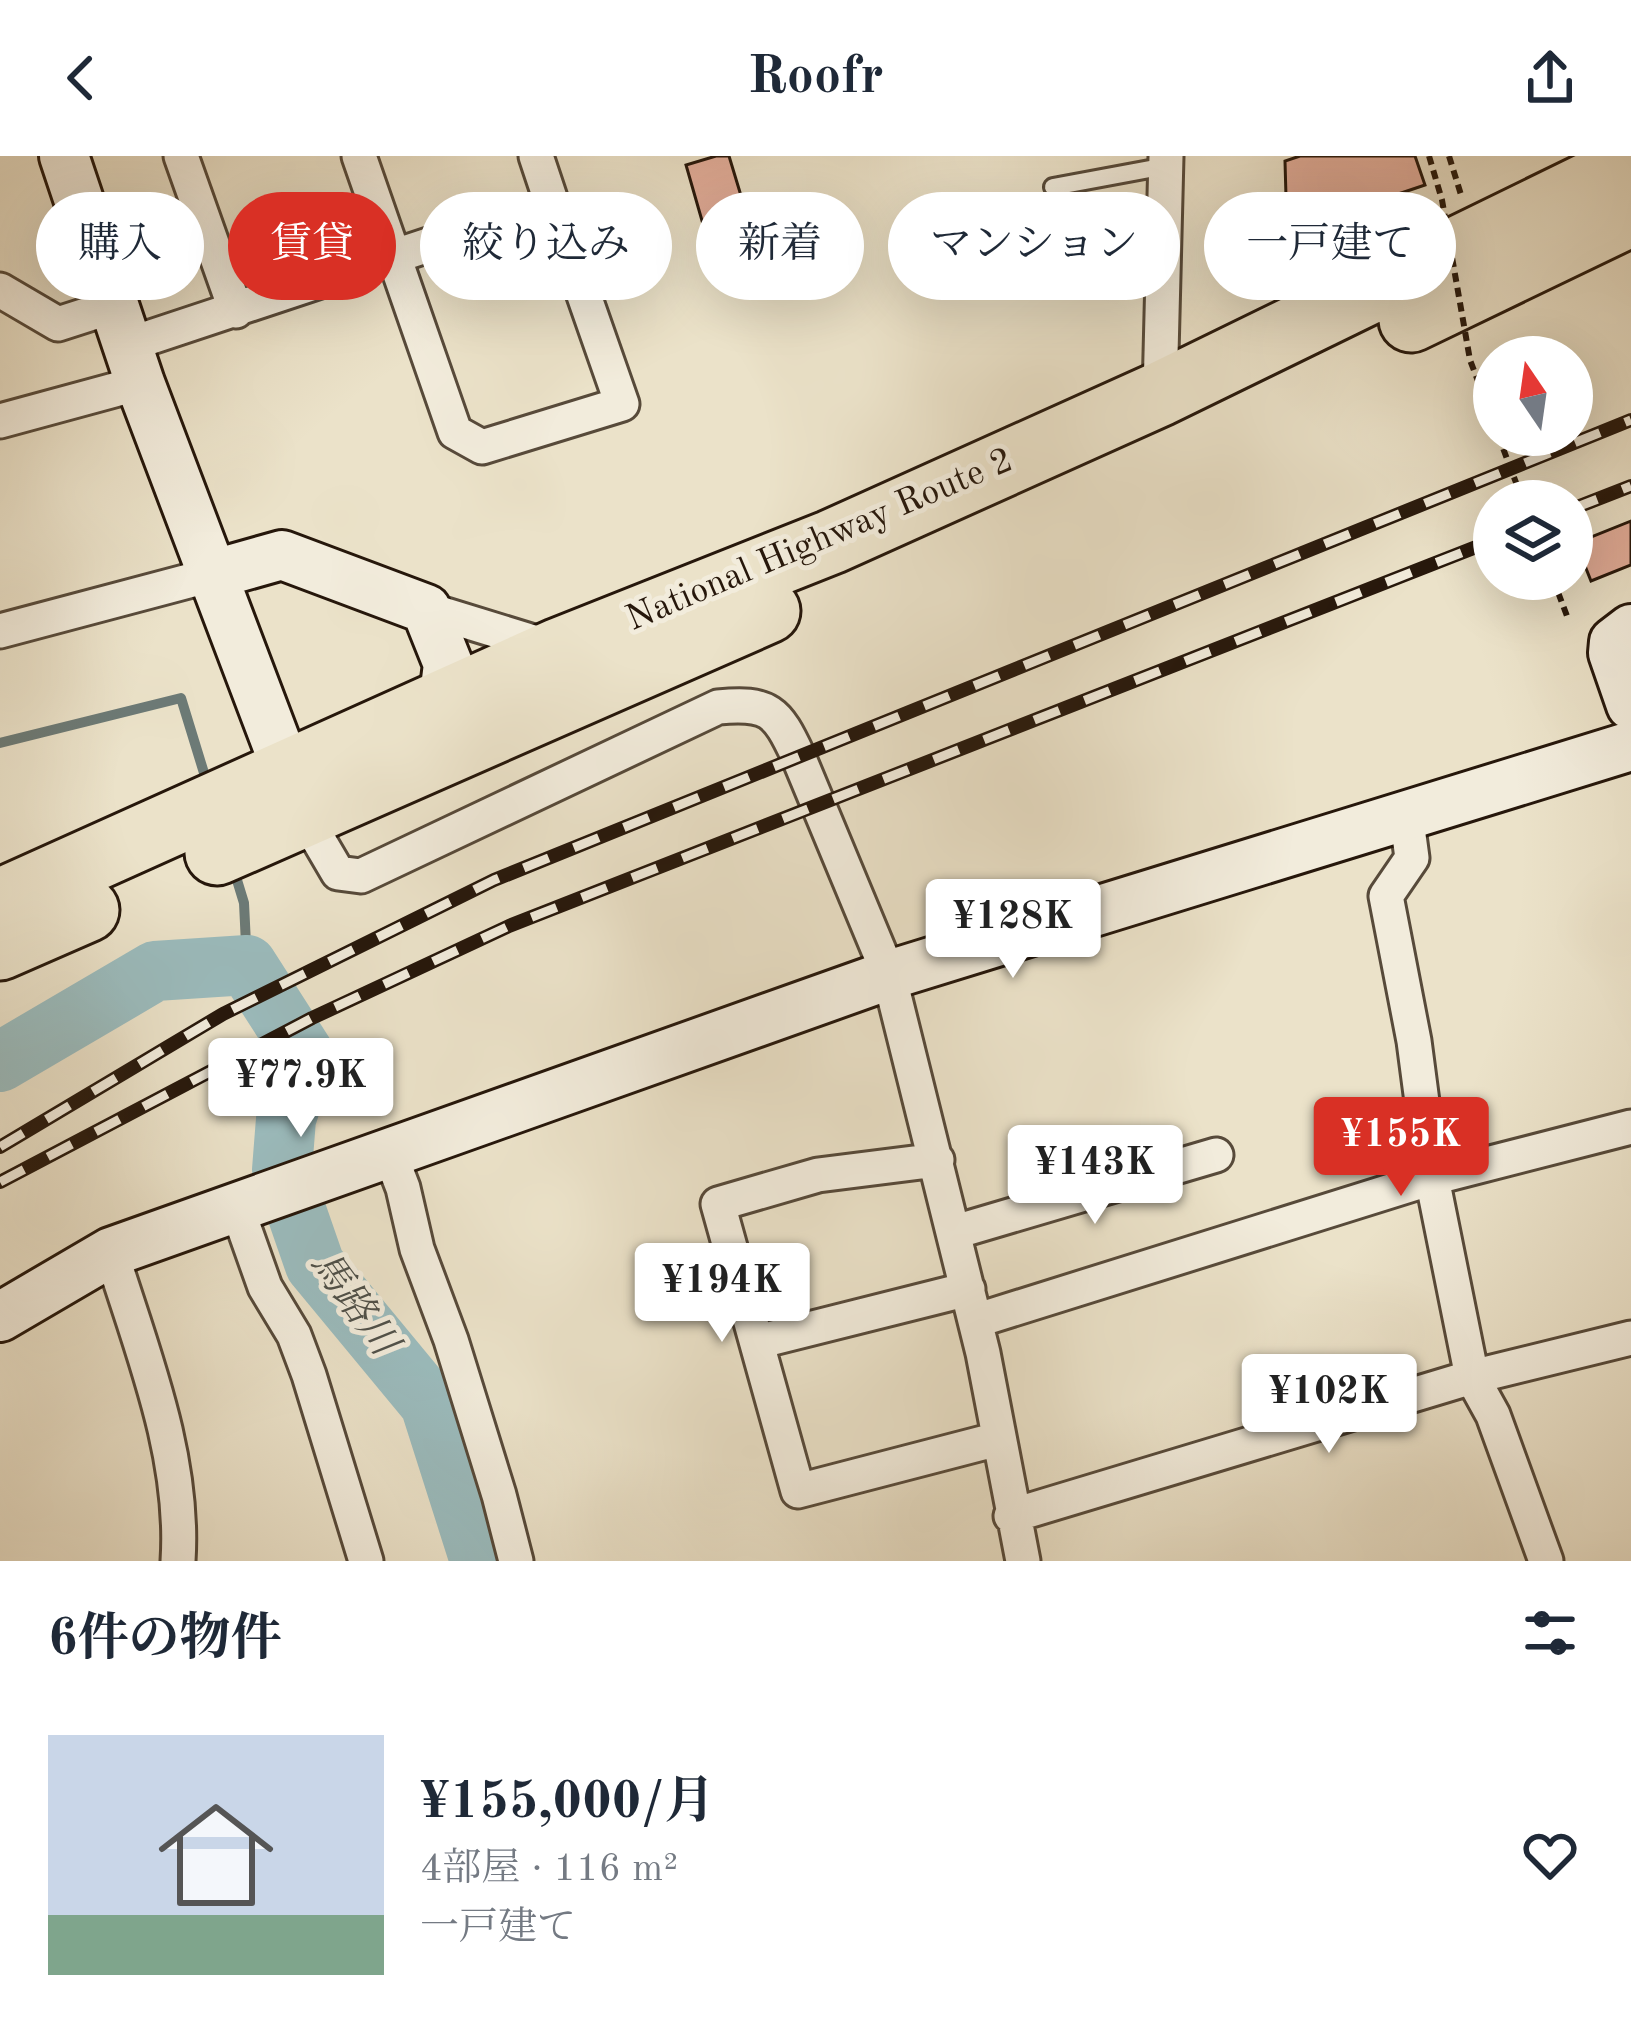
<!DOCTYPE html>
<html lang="ja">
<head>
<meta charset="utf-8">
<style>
  :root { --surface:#fff; --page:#f6f6f7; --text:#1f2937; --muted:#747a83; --accent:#d93025 }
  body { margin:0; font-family:"Old Standard TT","Noto Serif JP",serif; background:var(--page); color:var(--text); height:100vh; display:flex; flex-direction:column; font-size:45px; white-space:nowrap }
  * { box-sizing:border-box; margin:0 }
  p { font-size:39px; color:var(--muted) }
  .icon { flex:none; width:66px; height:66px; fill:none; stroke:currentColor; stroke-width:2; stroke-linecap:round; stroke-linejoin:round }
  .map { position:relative; height:1405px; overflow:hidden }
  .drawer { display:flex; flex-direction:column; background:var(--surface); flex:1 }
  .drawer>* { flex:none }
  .top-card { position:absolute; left:36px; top:36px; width:1560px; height:108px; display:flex; gap:24px }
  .needle { width:78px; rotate:347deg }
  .buttons { position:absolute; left:1473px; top:180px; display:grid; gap:24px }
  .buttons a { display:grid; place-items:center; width:120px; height:120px; border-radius:50%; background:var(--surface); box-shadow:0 12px 48px #0002; font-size:60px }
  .price { position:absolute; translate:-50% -102px; padding:0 27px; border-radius:12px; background:#fff; color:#222; font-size:39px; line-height:78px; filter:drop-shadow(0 3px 6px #0008) }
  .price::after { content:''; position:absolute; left:50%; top:72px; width:36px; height:27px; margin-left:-18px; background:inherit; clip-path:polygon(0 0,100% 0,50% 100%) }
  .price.on { background:var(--accent); color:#fff }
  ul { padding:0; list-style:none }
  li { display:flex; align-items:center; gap:36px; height:300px; padding:0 48px }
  li span { display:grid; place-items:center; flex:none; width:336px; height:240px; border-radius:0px; color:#555 }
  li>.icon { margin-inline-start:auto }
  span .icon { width:144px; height:144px; fill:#fffc; stroke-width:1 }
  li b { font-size:51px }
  h2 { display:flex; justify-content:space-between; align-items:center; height:144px; padding:0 48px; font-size:51px }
  .pill { padding:0 42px; border-radius:54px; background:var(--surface); box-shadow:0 12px 48px #0002; font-size:42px; line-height:108px }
  .pill.on { background:var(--accent); color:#fff }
  header { display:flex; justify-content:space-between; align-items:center; height:156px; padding:0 48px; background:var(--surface); font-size:54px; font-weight:600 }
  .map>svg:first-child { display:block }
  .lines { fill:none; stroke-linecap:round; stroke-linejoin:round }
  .stream { stroke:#6c7a76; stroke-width:10 }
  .river { stroke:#9bbcbe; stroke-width:60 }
  .building { fill:#e2ad9a; stroke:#26170b; stroke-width:3 }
  .lane-casing { stroke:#574a3a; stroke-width:22 }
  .street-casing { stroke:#574a3a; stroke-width:39 }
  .secondary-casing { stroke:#26170b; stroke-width:54 }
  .highway-casing { stroke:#26170b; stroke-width:69 }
  .path { stroke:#26170b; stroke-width:6; stroke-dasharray:9 6; stroke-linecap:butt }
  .lane { stroke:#f2ecdc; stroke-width:16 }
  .street { stroke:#f2ecdc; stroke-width:33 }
  .secondary { stroke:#f2ecdc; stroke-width:48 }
  .highway { stroke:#ebe2c9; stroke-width:63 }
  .rail-casing { stroke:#26170b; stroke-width:14 }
  .rail { stroke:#f2ecdc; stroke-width:9; stroke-dasharray:27; stroke-linecap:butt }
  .path-bridge { stroke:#26170b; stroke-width:6; stroke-dasharray:9 6; stroke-linecap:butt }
  .labels { text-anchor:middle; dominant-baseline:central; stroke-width:10; stroke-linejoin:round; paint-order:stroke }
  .street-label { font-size:36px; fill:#26170b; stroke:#f2ecdc }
  .water-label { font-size:39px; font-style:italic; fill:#4f514a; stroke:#f2ecdc }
</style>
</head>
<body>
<header><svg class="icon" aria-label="back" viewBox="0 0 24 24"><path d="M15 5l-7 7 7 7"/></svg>Roofr<svg class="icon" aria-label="share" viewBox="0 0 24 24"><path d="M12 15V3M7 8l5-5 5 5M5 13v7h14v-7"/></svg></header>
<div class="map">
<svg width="1631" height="1405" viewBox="0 0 1631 1405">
  <rect width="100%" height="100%" fill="#ebe2c9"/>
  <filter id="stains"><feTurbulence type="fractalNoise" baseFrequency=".00167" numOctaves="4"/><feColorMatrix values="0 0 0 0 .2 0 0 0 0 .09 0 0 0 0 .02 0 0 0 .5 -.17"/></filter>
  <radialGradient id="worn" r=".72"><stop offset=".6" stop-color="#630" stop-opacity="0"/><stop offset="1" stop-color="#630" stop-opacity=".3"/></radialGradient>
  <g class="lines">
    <path class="stream" d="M0,587L181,542L208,630
      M233,711L244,747L247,809"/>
    <path class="river" d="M0,906L155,815L247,809L306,901L286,963L282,1014L315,1109L430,1248L480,1405"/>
  </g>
  <path class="building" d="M716,0H729L752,76L709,89L686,9Z
    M1300,0H1415L1425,29L1297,72L1286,41L1285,5Z
    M1631,365V409L1591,425L1576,387Z"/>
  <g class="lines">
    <defs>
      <path id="lane" d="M1053,31L1166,10"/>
      <path id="street" d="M181,0L236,155
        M359,0L455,276L482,291L622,248L552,48
        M0,134L58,168L114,150
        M127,189L552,48L536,0
        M1160,238L1166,0
        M0,265L140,227
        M426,453L556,493
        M0,475L211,419
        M1406,657L1412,702L1386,740L1414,885L1432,1022L1472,1221L1493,1259L1546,1405
        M304,659L338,717L361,720L718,551C769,546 777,555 798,600L889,819L983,1197L1023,1405
        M390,998L403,1032L417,1093L451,1184L499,1339L516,1405
        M937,1004L818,1019L718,1048L798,1335L998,1283
        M237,1052L265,1131L294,1179L309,1219L366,1405
        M955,1076L1216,999
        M111,1096C142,1195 185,1300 178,1405
        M975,1165L1432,1022L1631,971
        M757,1186L968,1133
        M1011,1360L1472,1221L1631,1182"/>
      <path id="secondary" d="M64,0L140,227L298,644
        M211,419L282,399L426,453L448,508L443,549
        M1631,473L1614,486L1613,497L1631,549
        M0,1161L111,1096L889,819L1631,590"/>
      <path id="highway" d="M1411,164L1631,58
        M217,697L768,455
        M0,745L559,494L831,386L1160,238L1631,8
        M0,792L87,754"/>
    </defs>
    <use href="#lane" class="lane-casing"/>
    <use href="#street" class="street-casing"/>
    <use href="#secondary" class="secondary-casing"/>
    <use href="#highway" class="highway-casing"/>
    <path class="path" d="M1449,0L1462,42
      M1553,423L1567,460"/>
    <use href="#lane" class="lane"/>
    <use href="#street" class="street"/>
    <use href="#secondary" class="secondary"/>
    <use href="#highway" class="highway"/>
    <defs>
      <path id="rail" d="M1572,353L1631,330
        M0,991L223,858L494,724L1631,264
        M0,1026L312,862L509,770L1494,384"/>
    </defs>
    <use href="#rail" class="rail-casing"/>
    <use href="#rail" class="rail"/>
    <path class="path-bridge" d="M1429,0L1442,44L1470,204L1494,267
      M1498,279L1523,345"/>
  </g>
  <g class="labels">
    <g class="street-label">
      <text transform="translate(820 385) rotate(-23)">National Highway Route 2</text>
    </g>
    <g class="water-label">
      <text transform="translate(353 1148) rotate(54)">馬路川</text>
    </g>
  </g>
  <rect width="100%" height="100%" filter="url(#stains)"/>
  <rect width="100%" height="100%" fill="url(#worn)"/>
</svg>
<div class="buttons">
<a><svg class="needle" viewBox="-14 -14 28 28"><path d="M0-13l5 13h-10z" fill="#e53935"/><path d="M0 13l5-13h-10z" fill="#747a83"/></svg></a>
<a><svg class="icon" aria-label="layers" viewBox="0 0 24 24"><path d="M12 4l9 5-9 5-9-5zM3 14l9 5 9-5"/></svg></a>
</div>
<b class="price" style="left:1013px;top:825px">¥128K</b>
<b class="price" style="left:301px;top:984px">¥77.9K</b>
<b class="price on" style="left:1401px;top:1043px">¥155K</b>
<b class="price" style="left:1095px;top:1071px">¥143K</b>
<b class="price" style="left:722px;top:1189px">¥194K</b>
<b class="price" style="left:1329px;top:1300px">¥102K</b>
<div class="top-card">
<a class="pill">購入</a>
<a class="pill on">賃貸</a>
<a class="pill">絞り込み</a>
<a class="pill">新着</a>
<a class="pill">マンション</a>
<a class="pill">一戸建て</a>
</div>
</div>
<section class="drawer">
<h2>6件の物件<svg class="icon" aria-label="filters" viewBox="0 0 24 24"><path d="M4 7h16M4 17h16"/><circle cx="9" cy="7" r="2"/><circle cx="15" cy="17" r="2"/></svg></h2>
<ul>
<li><span style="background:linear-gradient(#c9d6e8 75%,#7fa58c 0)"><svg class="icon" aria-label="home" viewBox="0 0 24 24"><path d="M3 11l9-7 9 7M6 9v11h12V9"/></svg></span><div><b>¥155,000/月</b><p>4部屋 · 116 m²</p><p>一戸建て</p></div><svg class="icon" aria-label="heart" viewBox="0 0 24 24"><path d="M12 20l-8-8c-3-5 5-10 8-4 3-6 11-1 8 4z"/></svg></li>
</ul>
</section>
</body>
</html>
